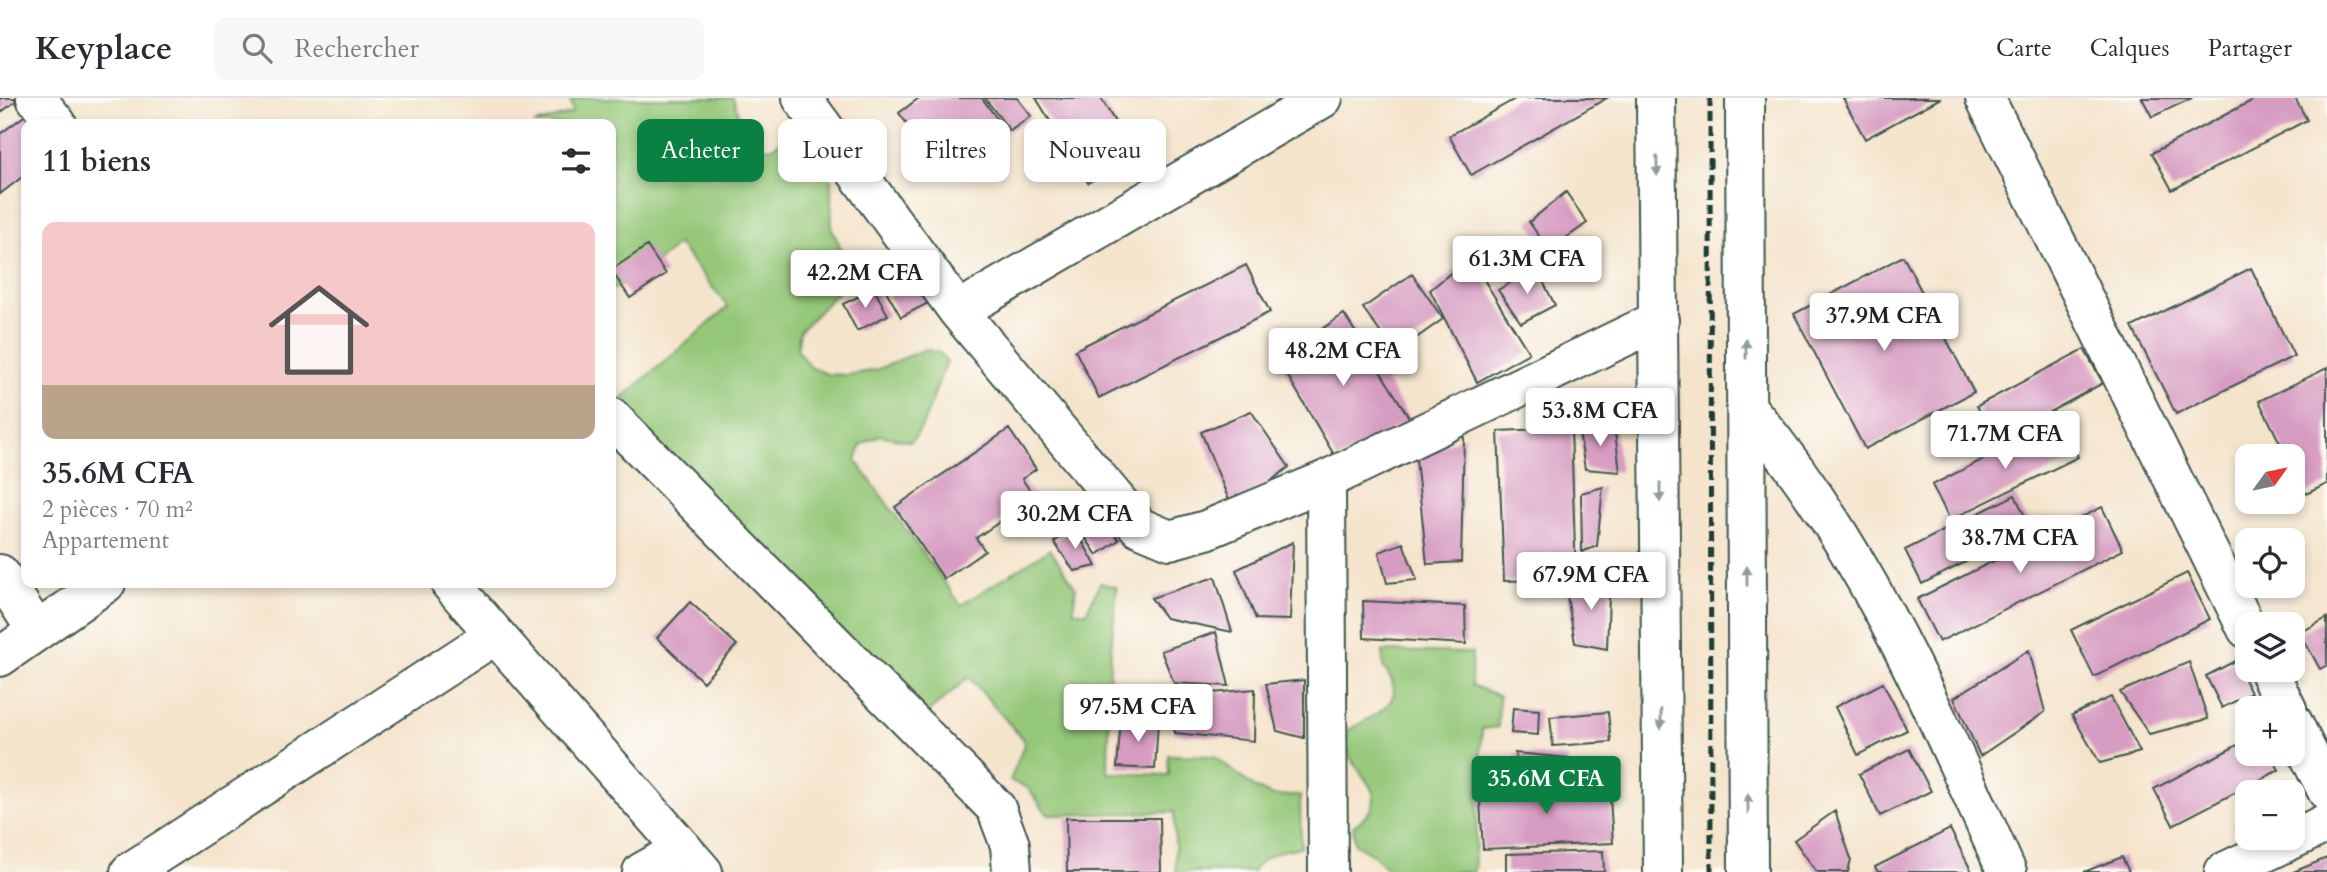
<!DOCTYPE html>
<html lang="fr">
<head>
<meta charset="utf-8">
<style>
  :root { --surface:#fff; --page:#f7f7f7; --text:#2b2b33; --muted:#7c7c81; --line:#e1e1e2; --accent:#0b8043 }
  body { margin:0; font-family:Cardo,serif; background:var(--page); color:var(--text); height:100vh; display:flex; flex-direction:column; font-size:26px; white-space:nowrap }
  * { box-sizing:border-box; margin:0 }
  p { font-size:23px; color:var(--muted) }
  .icon { flex:none; width:38px; height:38px; fill:none; stroke:currentColor; stroke-width:2; stroke-linecap:round; stroke-linejoin:round }
  .map { position:relative; flex:1; overflow:hidden }
  .side { position:absolute; left:21px; top:21px; width:595px; height:469px; display:flex; flex-direction:column; background:var(--surface); border-radius:14px; box-shadow:0 4px 10px #0003 }
  .side>* { flex:none }
  .guide { position:absolute; left:637px; top:21px; width:665px; height:63px; display:flex; gap:14px }
  .needle { width:46px; rotate:57deg }
  .buttons { position:absolute; left:2235px; top:346px; display:grid; gap:14px }
  .buttons a { display:grid; place-items:center; width:70px; height:70px; border-radius:14px; background:var(--surface); box-shadow:0 4px 10px #0003; font-size:35px }
  .price { position:absolute; translate:-50% -60px; padding:0 16px; border-radius:7px; background:#fff; color:#222; font-size:23px; line-height:46px; filter:drop-shadow(0 2px 4px #0008) }
  .price::after { content:''; position:absolute; left:50%; top:42px; width:21px; height:16px; margin-left:-10px; background:inherit; clip-path:polygon(0 0,100% 0,50% 100%) }
  .price.active { background:var(--accent); color:#fff }
  ul { padding:0; list-style:none }
  li { display:grid; align-content:center; gap:14px; height:371px; padding:0 21px }
  li span { display:grid; place-items:center; height:217px; border-radius:14px; color:#555 }
  li>.icon { margin-inline-start:auto }
  span .icon { width:126px; height:126px; fill:#fffc; stroke-width:1 }
  li b { font-size:30px }
  h2 { display:flex; justify-content:space-between; align-items:center; height:84px; padding:0 21px; font-size:30px }
  .chip { padding:0 24px; border-radius:14px; background:var(--surface); box-shadow:0 4px 10px #0003; font-size:24px; line-height:63px }
  .chip.active { background:var(--accent); color:#fff }
  header { display:flex; align-items:center; gap:42px; box-sizing:border-box; height:98px; padding:0 35px; background:var(--surface); border-bottom:2px solid var(--line) }
  header strong { font-size:33px }
  nav { display:flex; gap:38px; margin-inline-start:auto; font-size:24px }
  .search { width:490px; height:63px; background:var(--page); display:flex; align-items:center; gap:18px; box-sizing:border-box; padding:0 24px; border-radius:14px; color:var(--muted); font-size:26px }
  .map>svg:first-child { display:block }
  .green { fill:#94c778; stroke:#5a8256; stroke-width:2 }
  .building { fill:#d79cc2 }
  .lines { fill:none; stroke-linecap:round; stroke-linejoin:round }
  .minor-casing { stroke:#3f564b; stroke-width:42 }
  .tertiary-casing { stroke:#3f564b; stroke-width:42 }
  .secondary-casing { stroke:#3f564b; stroke-width:42 }
  .minor { stroke:#fff; stroke-width:38 }
  .tertiary { stroke:#fff; stroke-width:38 }
  .secondary { stroke:#fff; stroke-width:38 }
  .rail { stroke:#1f3d34; stroke-width:5; stroke-dasharray:10 5; stroke-linecap:butt }
  .oneway { fill:#8f9e9a }
</style>
</head>
<body>
<header>
<strong>Keyplace</strong>
<div class="search"><svg class="icon" aria-label="search" viewBox="0 0 24 24"><circle cx="10" cy="10" r="6"/><path d="M15 15l6 6"/></svg>Rechercher</div>
<nav><a>Carte</a><a>Calques</a><a>Partager</a></nav>
</header>
<div class="map">
<svg width="2327" height="774" viewBox="0 0 2327 774">
  <rect width="100%" height="100%" fill="#fdfcf7"/>
  <filter id="ink" filterUnits="userSpaceOnUse"><feTurbulence type="fractalNoise" baseFrequency=".0143" numOctaves="2"/><feDisplacementMap in="SourceGraphic" scale="14" xChannelSelector="R" yChannelSelector="G"/><feConvolveMatrix kernelMatrix="1 2 1 2 8 2 1 2 1" color-interpolation-filters="sRGB"/></filter>
  <filter id="wash" filterUnits="userSpaceOnUse"><feTurbulence type="fractalNoise" baseFrequency=".00686" numOctaves="4" result="noise"/><feDisplacementMap in="SourceGraphic" scale="28" xChannelSelector="R" yChannelSelector="G"/><feGaussianBlur stdDeviation="1.57" result="paint"/><feColorMatrix in="noise" values="0 0 0 0 0 0 0 0 0 0 0 0 0 0 0 0 0 1.4 0 .05"/><feComposite in="paint" operator="in"/></filter>
  <g filter="url(#wash)">
    <rect width="100%" height="100%" fill="#f4e4cc"/>
    <path class="green" d="M570,0H733L744,33L756,48L771,50L782,43H800L819,59L831,83L832,132L854,177L800,233L797,252L810,269L827,276L847,277L876,272L925,251L940,255L947,265C935,286 927,331 910,344L880,337L861,347L856,363L961,507L1050,451L1076,490L1073,512L1086,515L1100,485L1117,489L1110,562L1108,675L1169,677L1168,657L1214,658L1255,690L1273,698L1300,697L1301,749C1281,753 1264,755 1253,774H1176L1174,714L1048,717L1028,690L1010,683L1025,644L969,579L916,625L612,313L627,296L728,209L678,146L640,179L611,192V26H534L573,15Z
      M1383,553L1472,555L1471,587L1499,598L1498,629L1482,631L1474,774H1391L1371,755L1355,746L1353,728C1395,701 1363,684 1349,657C1346,651 1346,641 1345,634C1372,617 1414,605 1383,569Z"/>
    <g id="blocks">
      <path class="building" d="M0,0H14L16,3L0,15Z
        M919,0H982L1007,35L946,79L899,15Z
        M985,0H1017L1031,18L1010,33Z
        M1036,0H1101L1134,57L1088,85Z
        M1517,0H1607L1471,77L1449,38Z
        M1843,0H1941L1865,41Z
        M2142,0H2192L2152,19Z
        M2257,0H2295L2307,22L2172,92L2152,55Z
        M27,16L35,26H26V76L0,96V36Z
        M1566,94L1587,125L1549,152L1529,124Z
        M647,148L666,176L630,200L611,172Z
        M1903,158L1974,294L1865,351L1794,216Z
        M1470,159L1529,255L1477,284L1430,192Z
        M918,163L942,198L901,219L881,184Z
        M1246,167L1270,214L1099,300L1075,252Z
        M1536,170L1555,207L1521,225L1498,192Z
        M2251,170L2294,258L2176,316L2132,229Z
        M1412,176L1443,221L1395,255L1363,210Z
        M874,191L888,217L857,233L843,206Z
        M1344,216L1410,321L1337,362L1278,261Z
        M2084,251L2103,285L1996,343L1977,308Z
        M2327,270V386L2306,396L2292,369V359H2287L2259,303Z
        M1251,313L1289,369L1233,412L1201,334Z
        M2060,323L2078,359L1950,422L1932,387Z
        M1614,326L1620,374L1585,371L1578,328Z
        M1571,330L1576,481L1504,483L1498,333Z
        M1009,331L1036,371L1022,381L1035,400L976,440L985,453L944,481L895,409Z
        M1464,338L1461,464L1427,466L1416,361Z
        M1603,389L1597,448L1582,454L1581,395Z
        M2015,397L2031,431L1922,486L1905,452Z
        M1089,400L1119,442L1097,457L1067,412Z
        M2102,409L2123,452L1939,544L1917,501Z
        M1075,430L1096,468L1074,473L1054,444Z
        M1293,444L1290,522L1256,521L1236,472Z
        M1403,445L1417,482L1387,485L1379,454Z
        M1610,470L1607,551L1575,545L1567,498Z
        M2187,475L2210,521L2094,579L2071,532Z
        M1215,479L1232,534L1166,520L1151,500Z
        M1363,503L1465,508L1466,546L1364,540Z
        M690,504L737,547L703,584L657,540Z
        M2327,520V567L2320,571L2300,535Z
        M1216,534L1229,588L1174,585L1161,553Z
        M2029,552L2045,614L1980,658L1954,600Z
        M2235,563L2251,595L2222,610L2206,578Z
        M2189,564L2208,621L2149,636L2120,594Z
        M1304,582V640L1277,633L1266,586Z
        M1883,585L1907,632L1858,657L1835,609Z
        M1255,591L1254,643L1175,635L1168,599Z
        M2111,599L2140,654L2100,665L2072,617Z
        M1513,610L1539,612L1538,637L1511,635Z
        M1608,614L1611,644L1553,648L1550,619Z
        M1121,621L1158,624L1155,671L1117,669Z
        M2247,642V656H2271L2279,672L2173,727L2154,691Z
        M1909,651L1931,693L1880,718L1859,676Z
        M1515,655L1568,660L1566,677L1521,678Z
        M1609,684L1613,745L1483,751L1479,687L1513,686L1514,694L1550,693L1549,687Z
        M1835,713L1851,761L1848,774H1817L1794,742Z
        M1066,720H1160L1161,774H1067Z
        M1950,731L1972,774H1878L1875,769Z
        M1603,753L1604,774H1506V756Z
        M2122,759L2129,774H2084Z
        M2327,760V774H2293Z"/>
    </g>
  </g>
  <g filter="url(#ink)">
    <use href="#blocks" fill-opacity="0" stroke="#3f564b" stroke-width="2"/>
    <g class="lines">
      <defs>
        <path id="minor" d="M802,0L958,213L1139,429L1170,442L1206,432L1326,382L1659,222
          M1985,0L2247,531
          M958,213L1323,0
          M1747,310C1863,445 1934,613 2007,774
          M611,319L996,710L1010,747L1012,774
          M1326,382L1328,774
          M0,476L36,532
          M0,559L106,485
          M2268,572L2287,611
          M2292,623L2327,693
          M130,774L495,537
          M642,774L683,751
          M2224,774L2327,725"/>
        <path id="tertiary" d="M36,0L57,26
          M450,485L703,774"/>
        <path id="secondary" d="M1656,0L1663,774
          M1745,0L1748,774"/>
      </defs>
      <use href="#minor" class="minor-casing"/>
      <use href="#tertiary" class="tertiary-casing"/>
      <use href="#secondary" class="secondary-casing"/>
      <use href="#minor" class="minor"/>
      <use href="#tertiary" class="tertiary"/>
      <use href="#secondary" class="secondary"/>
      <path class="rail" d="M1710,0L1711,774"/>
    </g>
    <defs><path id="oneway-solid" d="M-6-.8H1V-3.2L6.5 0L1 3.2V.8H-6Z" transform="scale(1.75)"/></defs>
    <g class="oneway">
      <use href="#oneway-solid" transform="translate(1657 68) rotate(89)"/>
      <use href="#oneway-solid" transform="translate(1746 251) rotate(-90)"/>
      <use href="#oneway-solid" transform="translate(1660 394) rotate(90)"/>
      <use href="#oneway-solid" transform="translate(1747 478) rotate(-90)"/>
      <use href="#oneway-solid" transform="translate(1661 621) rotate(90)"/>
      <use href="#oneway-solid" transform="translate(1748 706) rotate(-90)"/>
    </g>
  </g>
</svg>
<div class="buttons">
<a><svg class="needle" viewBox="-14 -14 28 28"><path d="M0-13l5 13h-10z" fill="#e53935"/><path d="M0 13l5-13h-10z" fill="#7c7c81"/></svg></a>
<a><svg class="icon" aria-label="locate" viewBox="0 0 24 24"><circle cx="12" cy="12" r="6"/><path d="M12 2v4M12 18v4M2 12h4M18 12h4"/></svg></a>
<a><svg class="icon" aria-label="layers" viewBox="0 0 24 24"><path d="M12 4l9 5-9 5-9-5zM3 14l9 5 9-5"/></svg></a>
<a>+</a>
<a>−</a>
</div>
<b class="price" style="left:1527px;top:198px">61.3M CFA</b>
<b class="price" style="left:865px;top:212px">42.2M CFA</b>
<b class="price" style="left:1884px;top:255px">37.9M CFA</b>
<b class="price" style="left:1343px;top:290px">48.2M CFA</b>
<b class="price" style="left:1600px;top:350px">53.8M CFA</b>
<b class="price" style="left:2005px;top:373px">71.7M CFA</b>
<b class="price" style="left:1075px;top:453px">30.2M CFA</b>
<b class="price" style="left:2020px;top:477px">38.7M CFA</b>
<b class="price" style="left:1591px;top:514px">67.9M CFA</b>
<b class="price" style="left:1138px;top:646px">97.5M CFA</b>
<b class="price active" style="left:1546px;top:718px">35.6M CFA</b>
<div class="guide">
<a class="chip active">Acheter</a>
<a class="chip">Louer</a>
<a class="chip">Filtres</a>
<a class="chip">Nouveau</a>
</div>
<section class="side">
<h2>11 biens<svg class="icon" aria-label="filters" viewBox="0 0 24 24"><path d="M4 7h16M4 17h16"/><circle cx="9" cy="7" r="2"/><circle cx="15" cy="17" r="2"/></svg></h2>
<ul>
<li><span style="background:linear-gradient(#f6c9c9 75%,#b9a48a 0)"><svg class="icon" aria-label="home" viewBox="0 0 24 24"><path d="M3 11l9-7 9 7M6 9v11h12V9"/></svg></span><div><b>35.6M CFA</b><p>2 pièces · 70 m²</p><p>Appartement</p></div></li>
</ul>
</section>
</div>
</body>
</html>
